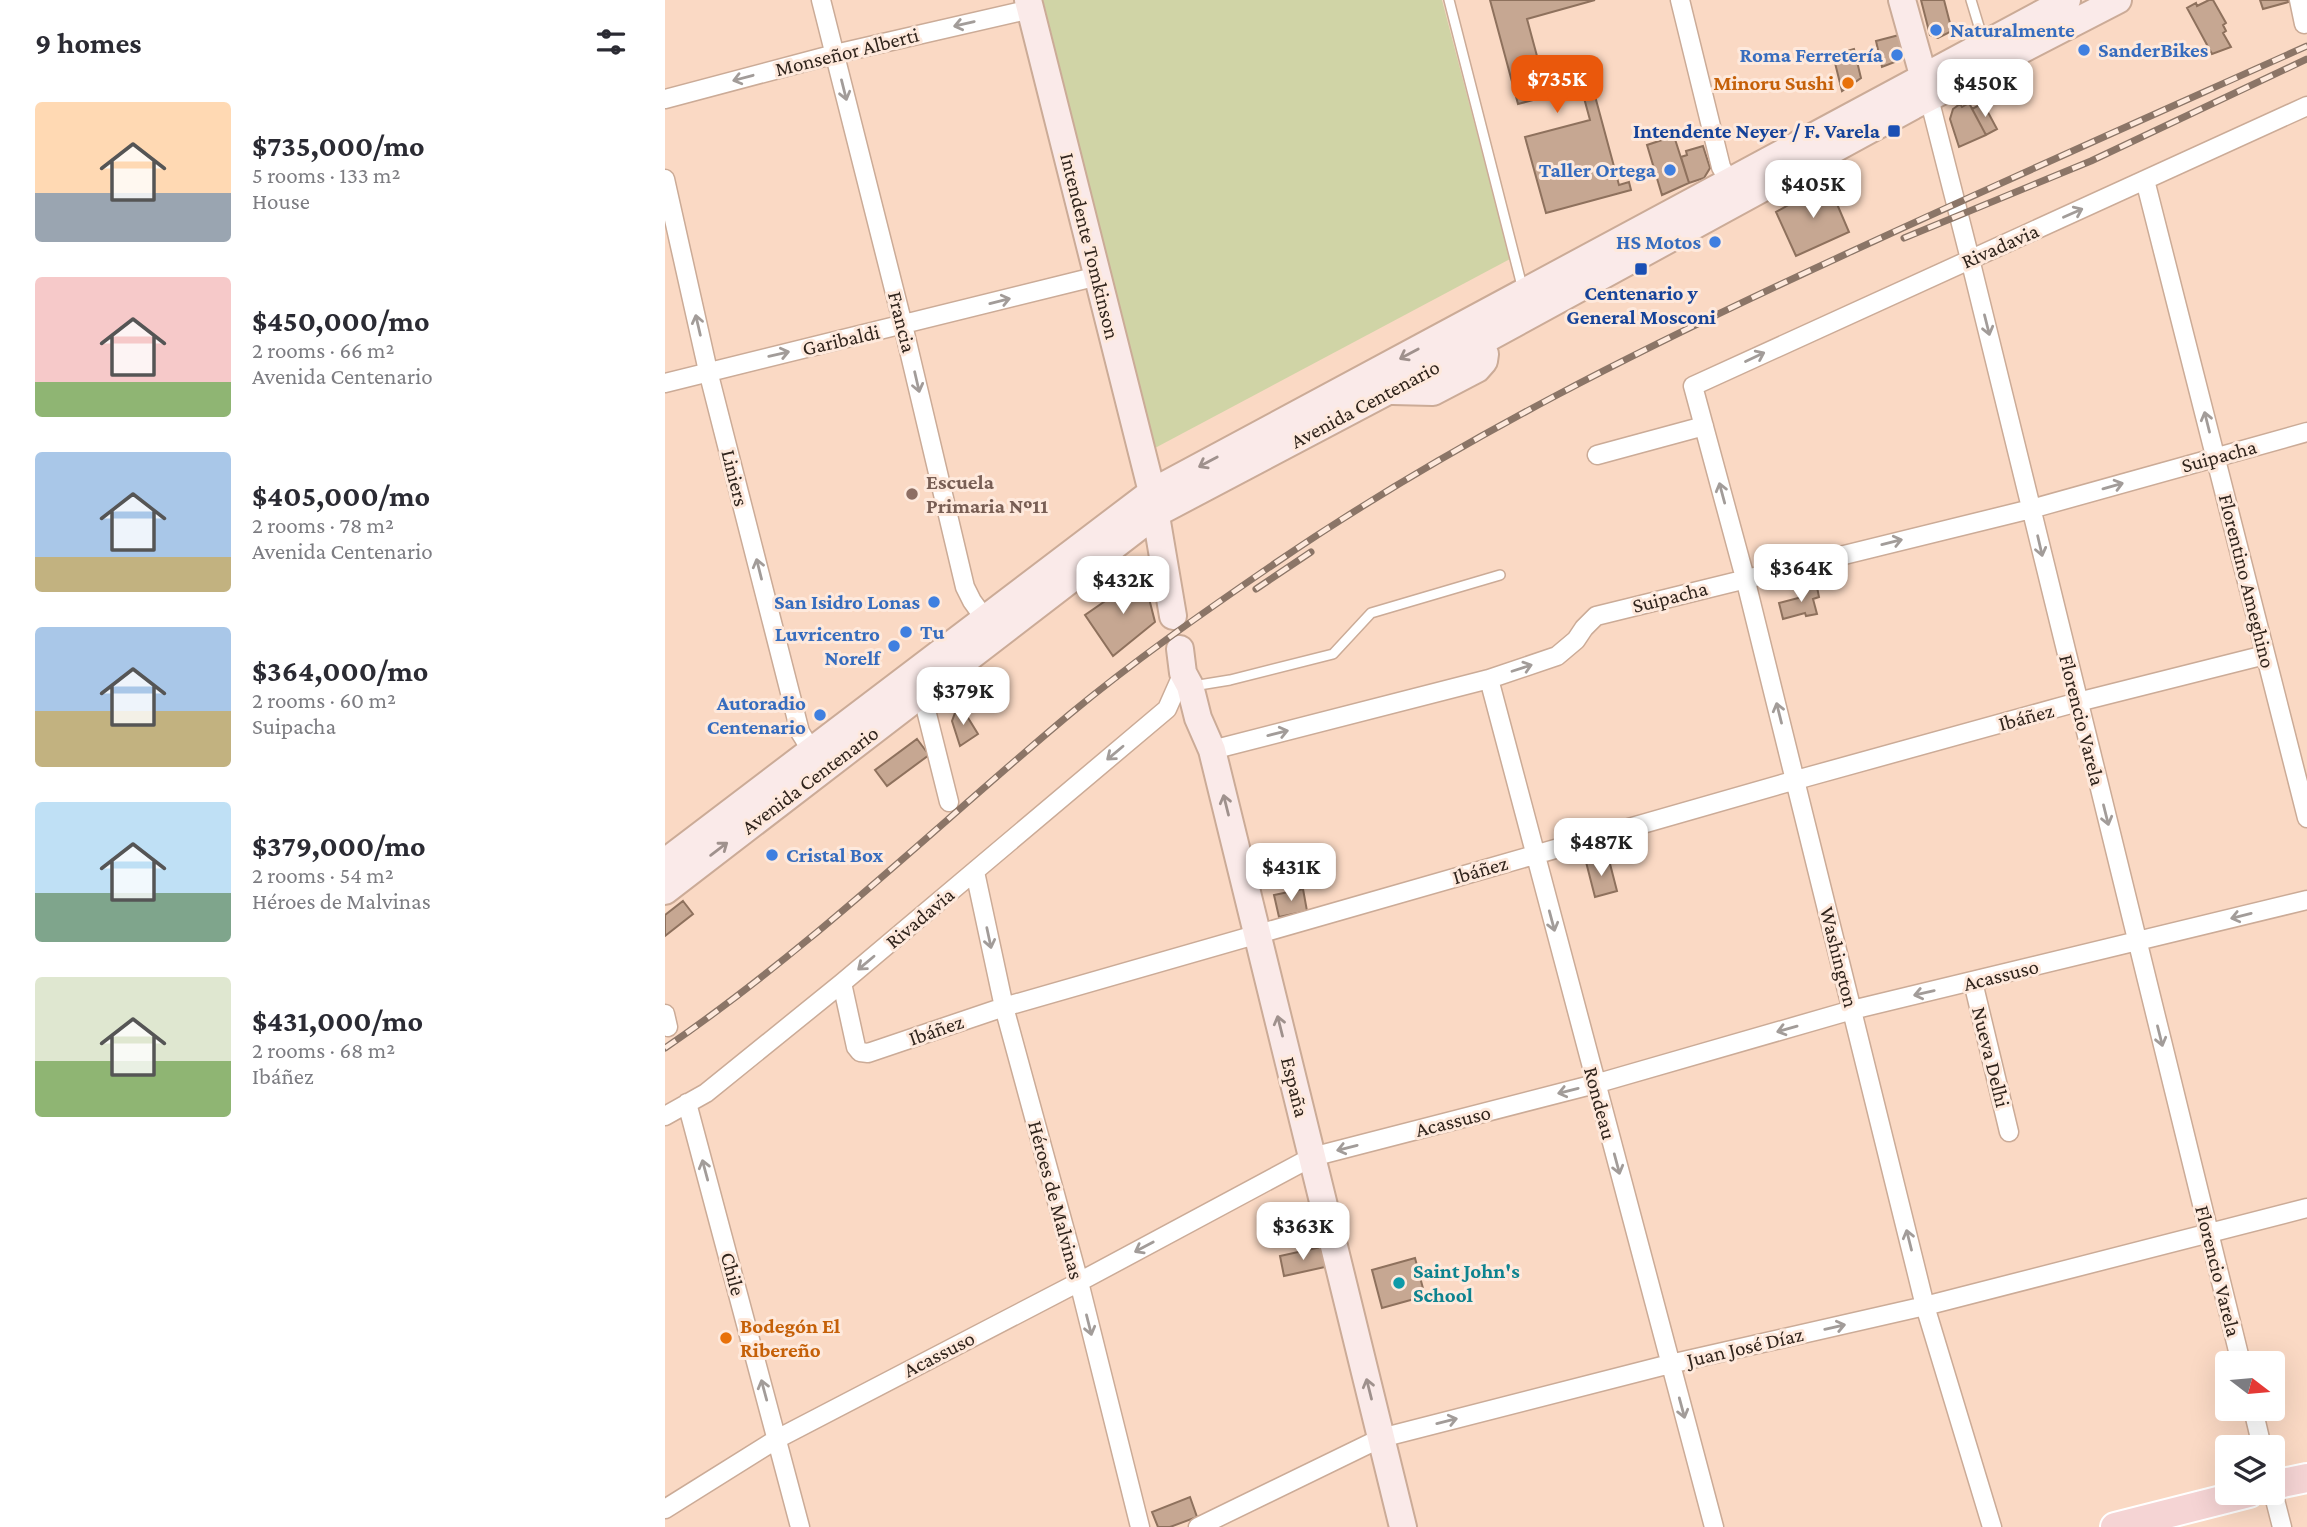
<!DOCTYPE html>
<html lang="en">
<head>
<meta charset="utf-8">
<style>
  :root { --surface:#fff; --page:#f2f2f3; --text:#2b2b33; --muted:#7c7c81; --accent:#ea580c }
  body { margin:0; font-family:"Crimson Pro",serif; background:var(--page); color:var(--text); height:100vh; display:flex; flex-direction:column; font-size:26px; white-space:nowrap }
  * { box-sizing:border-box; margin:0 }
  p { font-size:23px; color:var(--muted) }
  .icon { flex:none; width:38px; height:38px; fill:none; stroke:currentColor; stroke-width:2; stroke-linecap:round; stroke-linejoin:round }
  .map { position:relative; flex:1; overflow:hidden }
  .details { display:flex; flex-direction:column; background:var(--surface); width:665px }
  .details>* { flex:none }
  .needle { width:46px; rotate:106deg }
  .tools { position:absolute; left:1550px; top:1351px; display:grid; gap:14px }
  .tools a { display:grid; place-items:center; width:70px; height:70px; border-radius:7px; background:var(--surface); box-shadow:0 7px 28px #0002; font-size:35px }
  .price { position:absolute; translate:-50% -60px; padding:0 16px; border-radius:14px; background:#fff; color:#222; font-size:23px; line-height:46px; filter:drop-shadow(0 2px 4px #0008) }
  .price::after { content:''; position:absolute; left:50%; top:42px; width:21px; height:16px; margin-left:-10px; background:inherit; clip-path:polygon(0 0,100% 0,50% 100%) }
  .price.current { background:var(--accent); color:#fff }
  ul { padding:0; list-style:none }
  li { display:flex; align-items:center; gap:21px; height:175px; padding:0 35px }
  li span { display:grid; place-items:center; flex:none; width:196px; height:140px; border-radius:7px; color:#555 }
  li>.icon { margin-inline-start:auto }
  span .icon { width:84px; height:84px; fill:#fffc; stroke-width:1 }
  li b { font-size:30px }
  h2 { display:flex; justify-content:space-between; align-items:center; height:84px; padding:0 35px; font-size:30px }
  main { display:flex; flex:1; min-height:0 }
  .map>svg:first-child { display:block }
  .green { fill:#d0d4a6 }
  .building { fill:#c6a792; stroke:#8e715d; stroke-width:2 }
  .lines { fill:none; stroke-linecap:round; stroke-linejoin:round }
  .lane-casing { stroke:#cbab97; stroke-width:12 }
  .street-casing { stroke:#cbab97; stroke-width:21 }
  .secondary-casing { stroke:#cbab97; stroke-width:30 }
  .primary-casing { stroke:#fff; stroke-width:32 }
  .lane { stroke:#fff; stroke-width:9 }
  .street { stroke:#fff; stroke-width:18 }
  .secondary { stroke:#faeae9; stroke-width:26 }
  .primary { stroke:#f5d4d4; stroke-width:28 }
  .rail-casing { stroke:#8b7567; stroke-width:7 }
  .rail { stroke:#fee9dc; stroke-width:4.5; stroke-dasharray:13; stroke-linecap:butt }
  .oneway { stroke:#a29c99 }
  .oneway2 { stroke:#9f918d }
  .shop-dot { fill:#3f7fe0; stroke:#fee9dc; stroke-width:2.5 }
  .food-dot { fill:#e8710a; stroke:#fee9dc; stroke-width:2.5 }
  .transit-dot { fill:#1a4fb4; stroke:#fee9dc; stroke-width:2.5 }
  .education-dot { fill:#8d6e63; stroke:#fee9dc; stroke-width:2.5 }
  .culture-dot { fill:#0f9aa8; stroke:#fee9dc; stroke-width:2.5 }
  .labels { text-anchor:middle; dominant-baseline:central; stroke-width:6; stroke-linejoin:round; paint-order:stroke }
  .shop-label { font-size:21px; font-weight:bold; fill:#366cbe; stroke:#fee9dc; text-anchor:end }
  .street-label { font-size:21px; fill:#30241c; stroke:#fee9dc }
  .food-label { font-size:21px; font-weight:bold; fill:#c56008; stroke:#fee9dc; text-anchor:end }
  .transit-label { font-size:21px; font-weight:bold; fill:#164399; stroke:#fee9dc; text-anchor:end }
  .education-label { font-size:21px; font-weight:bold; fill:#785e54; stroke:#fee9dc; text-anchor:start }
  .culture-label { font-size:21px; font-weight:bold; fill:#0d838f; stroke:#fee9dc; text-anchor:start }
</style>
</head>
<body>
<main>
<section class="details">
<h2>9 homes<svg class="icon" aria-label="filters" viewBox="0 0 24 24"><path d="M4 7h16M4 17h16"/><circle cx="9" cy="7" r="2"/><circle cx="15" cy="17" r="2"/></svg></h2>
<ul>
<li><span style="background:linear-gradient(#ffd9b3 65%,#9aa5b1 0)"><svg class="icon" aria-label="home" viewBox="0 0 24 24"><path d="M3 11l9-7 9 7M6 9v11h12V9"/></svg></span><div><b>$735,000/mo</b><p>5 rooms · 133 m²</p><p>House</p></div></li>
<li><span style="background:linear-gradient(#f6c9c9 75%,#8fb573 0)"><svg class="icon" aria-label="home" viewBox="0 0 24 24"><path d="M3 11l9-7 9 7M6 9v11h12V9"/></svg></span><div><b>$450,000/mo</b><p>2 rooms · 66 m²</p><p>Avenida Centenario</p></div></li>
<li><span style="background:linear-gradient(#a9c7e8 75%,#c2b280 0)"><svg class="icon" aria-label="home" viewBox="0 0 24 24"><path d="M3 11l9-7 9 7M6 9v11h12V9"/></svg></span><div><b>$405,000/mo</b><p>2 rooms · 78 m²</p><p>Avenida Centenario</p></div></li>
<li><span style="background:linear-gradient(#a9c7e8 60%,#c2b280 0)"><svg class="icon" aria-label="home" viewBox="0 0 24 24"><path d="M3 11l9-7 9 7M6 9v11h12V9"/></svg></span><div><b>$364,000/mo</b><p>2 rooms · 60 m²</p><p>Suipacha</p></div></li>
<li><span style="background:linear-gradient(#bfe0f5 65%,#7fa58c 0)"><svg class="icon" aria-label="home" viewBox="0 0 24 24"><path d="M3 11l9-7 9 7M6 9v11h12V9"/></svg></span><div><b>$379,000/mo</b><p>2 rooms · 54 m²</p><p>Héroes de Malvinas</p></div></li>
<li><span style="background:linear-gradient(#dfe7d0 60%,#8fb573 0)"><svg class="icon" aria-label="home" viewBox="0 0 24 24"><path d="M3 11l9-7 9 7M6 9v11h12V9"/></svg></span><div><b>$431,000/mo</b><p>2 rooms · 68 m²</p><p>Ibáñez</p></div></li>
</ul>
</section>
<div class="map">
<svg width="1642" height="1527" viewBox="0 0 1642 1527">
  <rect width="100%" height="100%" fill="#fad9c4"/>
  <path class="green" d="M378,0H777L845,259L490,448Z"/>
  <path class="building" d="M825,0H930L862,19L879,82L923,70L954,185L964,182L966,190L881,213L860,137L925,120L916,87L853,104Z
    M1256,0H1279L1287,31L1273,38L1265,35Z
    M1544,0H1548L1561,23L1558,25L1561,31L1558,33L1566,47L1547,54L1522,8L1531,3L1532,6Z
    M1595,0H1627V1L1598,9Z
    M1234,35L1238,53L1235,60L1217,67L1211,41Z
    M1189,49L1196,78L1177,91L1168,55Z
    M1304,103L1321,135L1294,147L1285,119L1288,109L1295,104L1297,107Z
    M1318,103L1332,129L1321,135L1307,109Z
    M1009,136L1024,183L997,195L982,145Z
    M1038,146L1045,168L1039,178L1024,183L1016,157L1022,155L1021,151Z
    M1163,183L1184,232L1131,256L1111,212Z
    M478,575L490,622L448,656L420,615Z
    M1152,587L1154,597L1148,599L1152,614L1141,616L1140,613L1118,619L1114,603L1137,597L1135,590Z
    M297,708L313,734L295,746L287,721L290,713Z
    M252,739L264,755L222,786L210,770Z
    M930,859L931,863L944,860L952,891L930,897L921,862Z
    M638,889L642,911L614,917L609,895Z
    M18,901L28,914L0,936V915Z
    M656,1247L660,1267L619,1276L615,1256Z
    M750,1258L760,1296L717,1308L707,1270Z
    M525,1497L532,1517L505,1527H493L487,1512Z"/>
  <g class="lines">
    <defs>
      <path id="lane" d="M784,0L858,290
        M1306,0L1319,43
        M528,686L565,680L668,654L706,613L835,575"/>
      <path id="street" d="M156,0L238,325L300,587L307,601L325,626
        M1015,0L1056,167L1069,190
        M1634,0L1639,24
        M1264,98L1305,259L1576,1363
        M0,99L170,54L366,9
        M0,179L43,371L135,732L151,758
        M1480,180L1642,818
        M0,383L433,276
        M932,455L1039,426
        M824,679L1049,1527
        M257,694L284,802
        M547,750L824,679L892,656L911,640L919,628L931,616L1366,509L1642,432
        M310,872L339,1007L414,1282L475,1527
        M1308,982L1344,1132
        M177,983L191,1047L195,1052L203,1053L339,1007L1131,780L1413,702L1600,655
        M0,1014L3,1027
        M22,1103L135,1527
        M0,1116L41,1093L177,983L502,709L518,673
        M1588,1409L1597,1447
        M1608,1492L1617,1527
        M0,1509L112,1439L414,1282L647,1157L930,1084L1187,1010L1642,900
        M533,1527L716,1438L1005,1364L1260,1306L1642,1208
        M1327,1527L1260,1306L1080,578L1028,386L1642,106"/>
      <path id="secondary" d="M363,0L487,492L508,616
        M1237,0L1263,93
        M728,391L768,392L812,369L819,361L820,354L808,331
        M515,649L518,673L525,686L533,718L547,750L738,1527
        M0,862L487,492L1402,0
        M0,891L492,513L814,343L1248,106L1453,0"/>
      <path id="primary" d="M1608,1485L1642,1478
        M1450,1527L1584,1493"/>
    </defs>
    <use href="#lane" class="lane-casing"/>
    <use href="#street" class="street-casing"/>
    <use href="#secondary" class="secondary-casing"/>
    <use href="#primary" class="primary-casing"/>
    <use href="#lane" class="lane"/>
    <use href="#street" class="street"/>
    <use href="#secondary" class="secondary"/>
    <use href="#primary" class="primary"/>
    <defs>
      <path id="rail" d="M1239,238L1426,161L1642,59
        M591,589L646,552
        M0,1048C145,949 271,826 405,714C470,660 539,612 609,564C789,441 983,345 1181,254C1334,183 1488,115 1642,46"/>
    </defs>
    <use href="#rail" class="rail-casing"/>
    <use href="#rail" class="rail"/>
  </g>
  <defs><path id="oneway-shaft" d="M-6 0H5M1.5-3L5.5 0L1.5 3" fill="none" stroke-width="1.6" stroke-linecap="round" stroke-linejoin="round" transform="scale(1.75)"/></defs>
  <g class="oneway">
    <use href="#oneway-shaft" transform="translate(299 24) rotate(167)"/>
    <use href="#oneway-shaft" transform="translate(78 78) rotate(165)"/>
    <use href="#oneway-shaft" transform="translate(179 90) rotate(76)"/>
    <use href="#oneway-shaft" transform="translate(1408 213) rotate(-24)"/>
    <use href="#oneway-shaft" transform="translate(335 301) rotate(-14)"/>
    <use href="#oneway-shaft" transform="translate(33 325) rotate(-103)"/>
    <use href="#oneway-shaft" transform="translate(1322 325) rotate(76)"/>
    <use href="#oneway-shaft" transform="translate(114 354) rotate(-13)"/>
    <use href="#oneway-shaft" transform="translate(1090 357) rotate(-25)"/>
    <use href="#oneway-shaft" transform="translate(252 382) rotate(77)"/>
    <use href="#oneway-shaft" transform="translate(1542 422) rotate(-104)"/>
    <use href="#oneway-shaft" transform="translate(1448 486) rotate(-16)"/>
    <use href="#oneway-shaft" transform="translate(1057 493) rotate(-105)"/>
    <use href="#oneway-shaft" transform="translate(1227 542) rotate(-14)"/>
    <use href="#oneway-shaft" transform="translate(1375 546) rotate(77)"/>
    <use href="#oneway-shaft" transform="translate(94 569) rotate(-104)"/>
    <use href="#oneway-shaft" transform="translate(857 668) rotate(-18)"/>
    <use href="#oneway-shaft" transform="translate(1114 713) rotate(-104)"/>
    <use href="#oneway-shaft" transform="translate(613 733) rotate(-14)"/>
    <use href="#oneway-shaft" transform="translate(450 753) rotate(140)"/>
    <use href="#oneway-shaft" transform="translate(1441 815) rotate(76)"/>
    <use href="#oneway-shaft" transform="translate(1576 916) rotate(166)"/>
    <use href="#oneway-shaft" transform="translate(887 921) rotate(75)"/>
    <use href="#oneway-shaft" transform="translate(324 938) rotate(78)"/>
    <use href="#oneway-shaft" transform="translate(201 963) rotate(140)"/>
    <use href="#oneway-shaft" transform="translate(1259 993) rotate(167)"/>
    <use href="#oneway-shaft" transform="translate(1122 1029) rotate(164)"/>
    <use href="#oneway-shaft" transform="translate(1495 1036) rotate(76)"/>
    <use href="#oneway-shaft" transform="translate(903 1091) rotate(166)"/>
    <use href="#oneway-shaft" transform="translate(682 1148) rotate(166)"/>
    <use href="#oneway-shaft" transform="translate(952 1164) rotate(75)"/>
    <use href="#oneway-shaft" transform="translate(40 1170) rotate(-105)"/>
    <use href="#oneway-shaft" transform="translate(1244 1240) rotate(-104)"/>
    <use href="#oneway-shaft" transform="translate(479 1247) rotate(152)"/>
    <use href="#oneway-shaft" transform="translate(424 1325) rotate(76)"/>
    <use href="#oneway-shaft" transform="translate(1170 1327) rotate(-13)"/>
    <use href="#oneway-shaft" transform="translate(99 1390) rotate(-105)"/>
    <use href="#oneway-shaft" transform="translate(1017 1408) rotate(75)"/>
    <use href="#oneway-shaft" transform="translate(782 1421) rotate(-14)"/>
  </g>
  <g class="oneway2">
    <use href="#oneway-shaft" transform="translate(744 354) rotate(152)"/>
    <use href="#oneway-shaft" transform="translate(543 462) rotate(152)"/>
    <use href="#oneway-shaft" transform="translate(561 805) rotate(-104)"/>
    <use href="#oneway-shaft" transform="translate(54 849) rotate(-37)"/>
    <use href="#oneway-shaft" transform="translate(615 1026) rotate(-104)"/>
    <use href="#oneway-shaft" transform="translate(704 1389) rotate(-104)"/>
  </g>
  <g class="shop-dot">
    <circle cx="1271" cy="30" r="7"/>
    <circle cx="1419" cy="50" r="7"/>
    <circle cx="1232" cy="55" r="7"/>
    <circle cx="1005" cy="170" r="7"/>
    <circle cx="1050" cy="242" r="7"/>
    <circle cx="269" cy="602" r="7"/>
    <circle cx="241" cy="632" r="7"/>
    <circle cx="229" cy="646" r="7"/>
    <circle cx="155" cy="715" r="7"/>
    <circle cx="107" cy="855" r="7"/>
  </g>
  <g class="food-dot">
    <circle cx="1183" cy="83" r="7"/>
    <circle cx="61" cy="1338" r="7"/>
  </g>
  <g class="transit-dot">
    <rect x="1222" y="124" width="14" height="14" rx="3.5"/>
    <rect x="969" y="262" width="14" height="14" rx="3.5"/>
  </g>
  <circle class="education-dot" cx="247" cy="494" r="7"/>
  <circle class="culture-dot" cx="734" cy="1283" r="7"/>
  <g class="labels">
    <g class="shop-label">
      <text x="1285" y="30" text-anchor="start">Naturalmente</text>
      <text x="1433" y="50" text-anchor="start">SanderBikes</text>
      <text x="1218" y="55">Roma Ferretería</text>
      <text x="991" y="170">Taller Ortega</text>
      <text x="1036" y="242">HS Motos</text>
      <text x="255" y="602">San Isidro Lonas</text>
      <text x="255" y="632" text-anchor="start">Tu</text>
      <text x="215" y="634">Luvricentro<tspan x="215" dy="24">Norelf</tspan></text>
      <text x="141" y="703">Autoradio<tspan x="141" dy="24">Centenario</tspan></text>
      <text x="121" y="855" text-anchor="start">Cristal Box</text>
    </g>
    <g class="street-label">
      <text transform="translate(182 52) rotate(-14)">Monseñor Alberti</text>
      <text transform="translate(425 246) rotate(76)">Intendente Tomkinson</text>
      <text transform="translate(1335 246) rotate(-24)">Rivadavia</text>
      <text transform="translate(237 322) rotate(76)">Francia</text>
      <text transform="translate(176 340) rotate(-13)">Garibaldi</text>
      <text transform="translate(700 404) rotate(-28)">Avenida Centenario</text>
      <text transform="translate(1554 456) rotate(-15)">Suipacha</text>
      <text transform="translate(70 478) rotate(76)">Liniers</text>
      <text transform="translate(1582 581) rotate(76)">Florentino Ameghino</text>
      <text transform="translate(1005 597) rotate(-14)">Suipacha</text>
      <text transform="translate(1361 717) rotate(-15)">Ibáñez</text>
      <text transform="translate(1417 720) rotate(76)">Florencio Varela</text>
      <text transform="translate(145 780) rotate(-37)">Avenida Centenario</text>
      <text transform="translate(815 870) rotate(-16)">Ibáñez</text>
      <text transform="translate(255 918) rotate(-40)">Rivadavia</text>
      <text transform="translate(1174 957) rotate(76)">Washington</text>
      <text transform="translate(1336 975) rotate(-14)">Acassuso</text>
      <text transform="translate(271 1030) rotate(-19)">Ibáñez</text>
      <text transform="translate(1326 1057) rotate(76)">Nueva Delhi</text>
      <text transform="translate(630 1087) rotate(76)">España</text>
      <text transform="translate(935 1103) rotate(75)">Rondeau</text>
      <text transform="translate(788 1121) rotate(-14)">Acassuso</text>
      <text transform="translate(391 1200) rotate(75)">Héroes de Malvinas</text>
      <text transform="translate(1553 1271) rotate(76)">Florencio Varela</text>
      <text transform="translate(68 1274) rotate(75)">Chile</text>
      <text transform="translate(1080 1347) rotate(-13)">Juan José Díaz</text>
      <text transform="translate(274 1354) rotate(-27)">Acassuso</text>
    </g>
    <g class="food-label">
      <text x="1169" y="83">Minoru Sushi</text>
      <text x="75" y="1326" text-anchor="start">Bodegón El<tspan x="75" dy="24">Ribereño</tspan></text>
    </g>
    <g class="transit-label">
      <text x="1215" y="131">Intendente Neyer / F. Varela</text>
      <text x="976" y="293" text-anchor="middle">Centenario y<tspan x="976" dy="24">General Mosconi</tspan></text>
    </g>
    <g class="education-label">
      <text x="261" y="482">Escuela<tspan x="261" dy="24">Primaria Nº11</tspan></text>
    </g>
    <g class="culture-label">
      <text x="748" y="1271">Saint John's<tspan x="748" dy="24">School</tspan></text>
    </g>
  </g>
</svg>
<div class="tools">
<a><svg class="needle" viewBox="-14 -14 28 28"><path d="M0-13l5 13h-10z" fill="#e53935"/><path d="M0 13l5-13h-10z" fill="#7c7c81"/></svg></a>
<a><svg class="icon" aria-label="layers" viewBox="0 0 24 24"><path d="M12 4l9 5-9 5-9-5zM3 14l9 5 9-5"/></svg></a>
</div>
<b class="price current" style="left:892px;top:115px">$735K</b>
<b class="price" style="left:1320px;top:119px">$450K</b>
<b class="price" style="left:1148px;top:220px">$405K</b>
<b class="price" style="left:1136px;top:604px">$364K</b>
<b class="price" style="left:458px;top:616px">$432K</b>
<b class="price" style="left:298px;top:727px">$379K</b>
<b class="price" style="left:936px;top:878px">$487K</b>
<b class="price" style="left:626px;top:903px">$431K</b>
<b class="price" style="left:638px;top:1262px">$363K</b>
</div>
</main>
</body>
</html>
